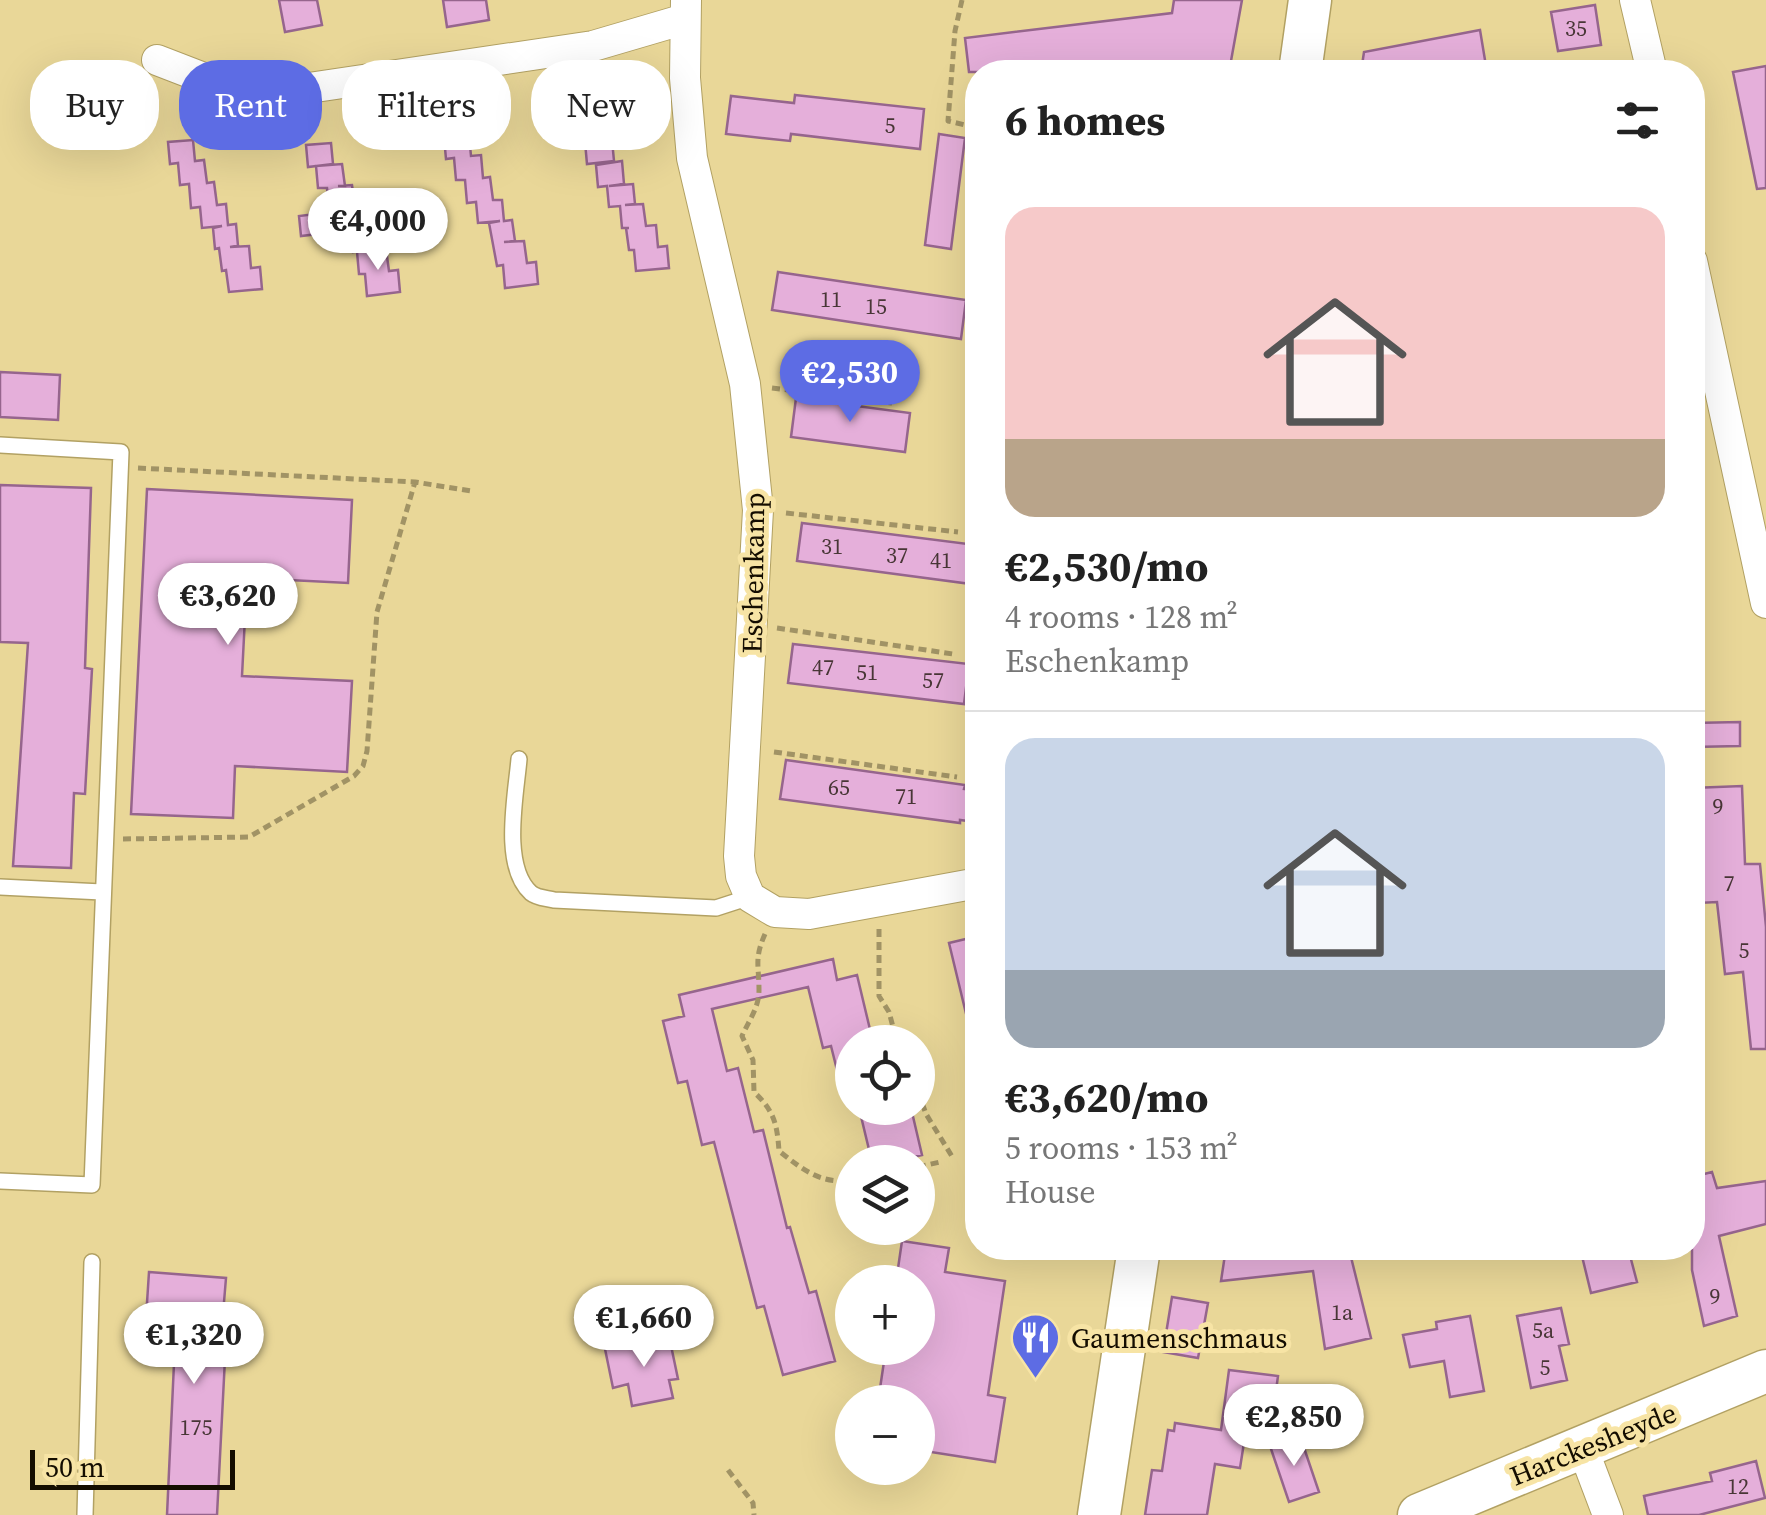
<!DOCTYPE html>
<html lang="en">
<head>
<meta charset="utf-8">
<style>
  :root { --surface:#fff; --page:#f2f2f2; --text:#222; --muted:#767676; --line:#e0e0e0; --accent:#5d6ce4 }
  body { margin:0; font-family:"Source Serif 4",serif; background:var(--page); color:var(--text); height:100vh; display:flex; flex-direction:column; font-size:38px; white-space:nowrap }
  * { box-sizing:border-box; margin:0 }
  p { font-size:32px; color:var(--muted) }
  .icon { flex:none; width:55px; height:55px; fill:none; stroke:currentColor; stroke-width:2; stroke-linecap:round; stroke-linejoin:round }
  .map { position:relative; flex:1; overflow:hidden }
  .sheet { position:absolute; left:965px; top:60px; width:740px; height:1200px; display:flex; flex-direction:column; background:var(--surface); border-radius:40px; box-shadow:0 10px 40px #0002 }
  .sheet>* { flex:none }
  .top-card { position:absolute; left:30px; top:60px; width:785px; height:90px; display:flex; gap:20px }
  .fabs { position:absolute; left:835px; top:1025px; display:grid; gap:20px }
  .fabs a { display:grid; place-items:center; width:100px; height:100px; border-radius:50%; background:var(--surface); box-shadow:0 10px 40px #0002; font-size:50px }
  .scale { position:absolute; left:30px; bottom:25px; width:205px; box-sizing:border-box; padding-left:10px; border:5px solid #140d00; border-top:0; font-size:28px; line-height:35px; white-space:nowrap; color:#140d00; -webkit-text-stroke:8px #f7e4a5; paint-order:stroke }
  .price { position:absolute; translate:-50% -85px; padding:0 22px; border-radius:35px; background:#fff; color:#222; font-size:32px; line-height:65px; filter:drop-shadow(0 2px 5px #0008) }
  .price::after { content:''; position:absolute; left:50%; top:60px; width:30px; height:22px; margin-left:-15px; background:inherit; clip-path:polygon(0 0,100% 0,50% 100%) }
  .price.selected { background:var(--accent); color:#fff }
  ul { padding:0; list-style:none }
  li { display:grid; align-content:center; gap:20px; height:530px; padding:0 40px }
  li+li { border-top:2px solid var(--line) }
  li span { display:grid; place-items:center; height:310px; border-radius:30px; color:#555 }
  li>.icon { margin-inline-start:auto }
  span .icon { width:180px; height:180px; fill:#fffc; stroke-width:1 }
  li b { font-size:42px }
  h2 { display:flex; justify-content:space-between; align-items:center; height:120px; padding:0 40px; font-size:42px }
  .tag { padding:0 35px; border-radius:40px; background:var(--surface); box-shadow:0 10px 40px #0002; font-size:35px; line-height:90px }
  .tag.selected { background:var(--accent); color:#fff }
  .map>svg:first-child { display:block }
  .building { fill:#e5afda; stroke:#96658d; stroke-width:2.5 }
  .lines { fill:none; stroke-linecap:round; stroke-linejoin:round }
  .lane-casing { stroke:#b2a163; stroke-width:18 }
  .street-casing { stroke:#b2a163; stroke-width:32 }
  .secondary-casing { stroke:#b2a163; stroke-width:45 }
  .path { stroke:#a19365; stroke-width:5; stroke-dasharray:8 5; stroke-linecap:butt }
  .lane { stroke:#fff; stroke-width:15 }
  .street { stroke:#fff; stroke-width:30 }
  .secondary { stroke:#fff; stroke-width:42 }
  .labels { text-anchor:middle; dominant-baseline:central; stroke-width:10; stroke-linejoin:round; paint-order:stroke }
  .number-label { font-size:22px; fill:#483636 }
  .street-label { font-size:28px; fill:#140d00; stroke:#f7e4a5 }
  .poi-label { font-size:28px; fill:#140d00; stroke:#f7e4a5; text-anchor:start }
</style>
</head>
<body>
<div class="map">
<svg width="1766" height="1515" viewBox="0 0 1766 1515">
  <rect width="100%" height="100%" fill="#e9d798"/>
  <path class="building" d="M279,0H317L322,25L285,32Z
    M443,0H486L489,20L447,27Z
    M1174,0H1242L1229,72H969L965,38L1172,13Z
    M1595,5L1601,45L1558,51L1551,12Z
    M1480,30L1487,72H1361L1364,52Z
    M1766,66V188L1757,189L1733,72Z
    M795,95L924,109L920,149L791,134L790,141L726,134L731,96L794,103Z
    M600,119L602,140L577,143L575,122Z
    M939,134L965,138L951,249L925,245Z
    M469,135L471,156L481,155L483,178L490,177L493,200H502L504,221L512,220L515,241L504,242L524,241L527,263L536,262L538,284L505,288L503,265L497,266L489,223L500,221L478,223L476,202L467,203L465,180H456L454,158L446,159L444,137Z
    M193,140L195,161L204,160L207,183L214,182L217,205L226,204L228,225L236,224L238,246L230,247L249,246L251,268L260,267L262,289L229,292L226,270L222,271L219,248L215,249L213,228L222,226L202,228L200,207L191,208L189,184L180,185L178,163L170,164L168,142Z
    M612,140L614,161L587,164L585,142Z
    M331,143L333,164L308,167L306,145Z
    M622,161L624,184L609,186L633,184L635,204L625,205L643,204L646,226L656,225L658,247L667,246L669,268L636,271L634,250H629L626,228H629H622L620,206L609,207L607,186L598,187L596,165Z
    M342,164L345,186H338L352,185L355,208L329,211L327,188H318L316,166Z
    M364,208L366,228L357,229L374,228L376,249L353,252L351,230L301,236L299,216Z
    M386,249L389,271L398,270L400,292L367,296L365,274H359L357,252Z
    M778,272L966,300L961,339L772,310Z
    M0,372L60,375L58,420L0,417Z
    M796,398L910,413L905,452L791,437Z
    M0,485L91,488L85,668L92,669L85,794L74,793L71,868L13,866L28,643L0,642Z
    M147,489L352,500L348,583L247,578L242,676L352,681L347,772L235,766L233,818L131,814Z
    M802,523L976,545L971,584L797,561Z
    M793,644L969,664L964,704L788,683Z
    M1740,722V746L1692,747V723Z
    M786,760L965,785L964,789L978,791L976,822L960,820V823L780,799Z
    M1742,786L1745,864H1760L1766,927V1049H1751L1743,972L1725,974L1717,902L1698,903L1692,788Z
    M978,936V1025L969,1026L949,943Z
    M833,959L837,980L857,975L873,1042H852V1097L844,1098L831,1046L823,1048L808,987L712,1009L727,1071L738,1068L754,1132L763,1130L787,1228L790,1227L809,1293L816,1291L835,1361L783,1375L764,1306L757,1308L714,1142L702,1145L687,1081L678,1083L663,1021L684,1016L679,995Z
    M859,1108H911L922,1155L891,1162H872Z
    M1712,1172L1717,1188L1766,1181V1224L1719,1236L1737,1316L1704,1326L1692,1270V1177Z
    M902,1241L949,1248L945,1272L1005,1281L988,1395L1005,1398L995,1462L918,1450V1402H878L886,1348H918V1282H896Z
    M1226,1248L1349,1249L1371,1338L1325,1349L1313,1271L1221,1281Z
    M1580,1248H1628L1637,1282L1591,1293Z
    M149,1272L226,1278L221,1338L226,1339L217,1515H167L176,1320L146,1318Z
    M1172,1297L1208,1303L1198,1358L1163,1352Z
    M1561,1308L1569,1344L1559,1346L1567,1380L1531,1388L1517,1316Z
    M1470,1316L1484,1391L1450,1397L1444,1361L1410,1367L1403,1335L1437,1329L1436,1322Z
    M669,1336L678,1379L669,1380L673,1398L632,1406L628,1384L613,1388L605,1349Z
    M1229,1370L1278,1376L1269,1442L1252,1392L1240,1468L1215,1464L1207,1515H1145L1152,1470L1162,1471L1168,1430L1174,1431L1175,1423L1221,1430Z
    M1300,1436L1319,1492L1289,1502L1270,1446Z
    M1756,1461L1765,1498L1699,1515H1648L1644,1496L1712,1481L1710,1473Z"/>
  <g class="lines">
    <defs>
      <path id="lane" d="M0,445L121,452L92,1185L0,1181
        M519,759C516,795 501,866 531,893C537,898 546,898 554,900L716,908L750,897
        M0,887L102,892
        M85,1515L92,1262"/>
      <path id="street" d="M686,0L685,78L692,158L745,384L758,510L739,856L741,876L750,897L775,912L809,914L978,883
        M1635,0L1652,72
        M157,60L214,82L302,89L593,46L685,19
        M1692,261L1766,603
        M1583,1449L1608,1515"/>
      <path id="secondary" d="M1300,72L1310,0
        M1099,1515L1139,1248
        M1419,1515L1766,1371"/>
    </defs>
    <use href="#lane" class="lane-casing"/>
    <use href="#street" class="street-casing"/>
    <use href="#secondary" class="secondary-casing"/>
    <path class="path" d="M962,0L955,31L948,121L978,128
      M772,388L892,403
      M138,468L415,482L471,491
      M786,513L958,532
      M777,628L953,654
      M774,752L957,777
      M123,839L249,837L354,776L363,766L367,751L377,612L415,482
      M879,929V996L889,1012L897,1042
      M765,934C754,959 759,965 759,990C759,1008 749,1020 742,1036L753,1060L754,1092C774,1111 777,1123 779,1151C802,1169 821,1185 852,1180
      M918,1091L926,1114L953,1158
      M918,1167L940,1162
      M728,1470L753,1503L754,1515"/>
    <use href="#lane" class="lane"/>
    <use href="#street" class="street"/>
    <use href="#secondary" class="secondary"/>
  </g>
  <defs>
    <symbol id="restaurant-pin" viewBox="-11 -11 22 30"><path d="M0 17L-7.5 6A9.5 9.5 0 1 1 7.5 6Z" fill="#5d6ce4" stroke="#f7e4a5"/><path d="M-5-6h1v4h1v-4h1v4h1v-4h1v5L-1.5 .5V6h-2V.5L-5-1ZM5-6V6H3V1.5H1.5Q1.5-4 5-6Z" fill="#fff"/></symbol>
  </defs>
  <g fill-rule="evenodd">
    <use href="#restaurant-pin" x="1008" y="1310" width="55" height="75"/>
  </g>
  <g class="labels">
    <g class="number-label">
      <text x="1576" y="28">35</text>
      <text x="890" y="125">5</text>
      <text x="831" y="299">11</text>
      <text x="876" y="306">15</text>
      <text x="832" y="546">31</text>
      <text x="897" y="555">37</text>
      <text x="941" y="560">41</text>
      <text x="823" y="667">47</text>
      <text x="867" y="672">51</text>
      <text x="933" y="680">57</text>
      <text x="839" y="787">65</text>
      <text x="906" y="796">71</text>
      <text x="1718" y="806">9</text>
      <text x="1729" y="883">7</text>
      <text x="1744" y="950">5</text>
      <text x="1715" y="1296">9</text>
      <text x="1342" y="1312">1a</text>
      <text x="1543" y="1330">5a</text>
      <text x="1545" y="1367">5</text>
      <text x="196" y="1427">175</text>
      <text x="1738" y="1486">12</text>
    </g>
    <g class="street-label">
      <text transform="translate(753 573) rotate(-89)">Eschenkamp</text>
      <text transform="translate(1593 1444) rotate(-22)">Harckesheyde</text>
    </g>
    <g class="poi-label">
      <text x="1071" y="1338">Gaumenschmaus</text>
    </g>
  </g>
</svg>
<div class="fabs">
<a><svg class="icon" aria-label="locate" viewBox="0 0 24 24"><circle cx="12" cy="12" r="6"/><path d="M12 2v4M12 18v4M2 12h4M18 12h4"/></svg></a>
<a><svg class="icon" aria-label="layers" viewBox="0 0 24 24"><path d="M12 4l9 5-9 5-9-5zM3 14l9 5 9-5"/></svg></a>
<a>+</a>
<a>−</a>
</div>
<div class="scale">50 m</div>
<b class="price" style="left:378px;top:273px">€4,000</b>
<b class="price selected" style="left:850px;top:425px">€2,530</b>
<b class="price" style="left:228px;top:648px">€3,620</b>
<b class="price" style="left:644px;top:1370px">€1,660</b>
<b class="price" style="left:194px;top:1387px">€1,320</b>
<b class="price" style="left:1294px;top:1469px">€2,850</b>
<div class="top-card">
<a class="tag">Buy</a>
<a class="tag selected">Rent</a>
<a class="tag">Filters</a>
<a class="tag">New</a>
</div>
<section class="sheet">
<h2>6 homes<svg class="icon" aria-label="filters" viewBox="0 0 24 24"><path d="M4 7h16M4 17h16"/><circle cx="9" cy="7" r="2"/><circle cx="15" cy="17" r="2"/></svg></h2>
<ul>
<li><span style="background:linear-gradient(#f6c9c9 75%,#b9a48a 0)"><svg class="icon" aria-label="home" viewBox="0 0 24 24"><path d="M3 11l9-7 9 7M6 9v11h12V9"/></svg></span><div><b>€2,530/mo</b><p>4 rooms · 128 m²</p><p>Eschenkamp</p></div></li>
<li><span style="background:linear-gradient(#c9d6e8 75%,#9aa5b1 0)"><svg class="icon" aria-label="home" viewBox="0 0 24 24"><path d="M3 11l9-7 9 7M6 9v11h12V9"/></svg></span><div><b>€3,620/mo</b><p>5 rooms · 153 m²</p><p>House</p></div></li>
</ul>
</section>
</div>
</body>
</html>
